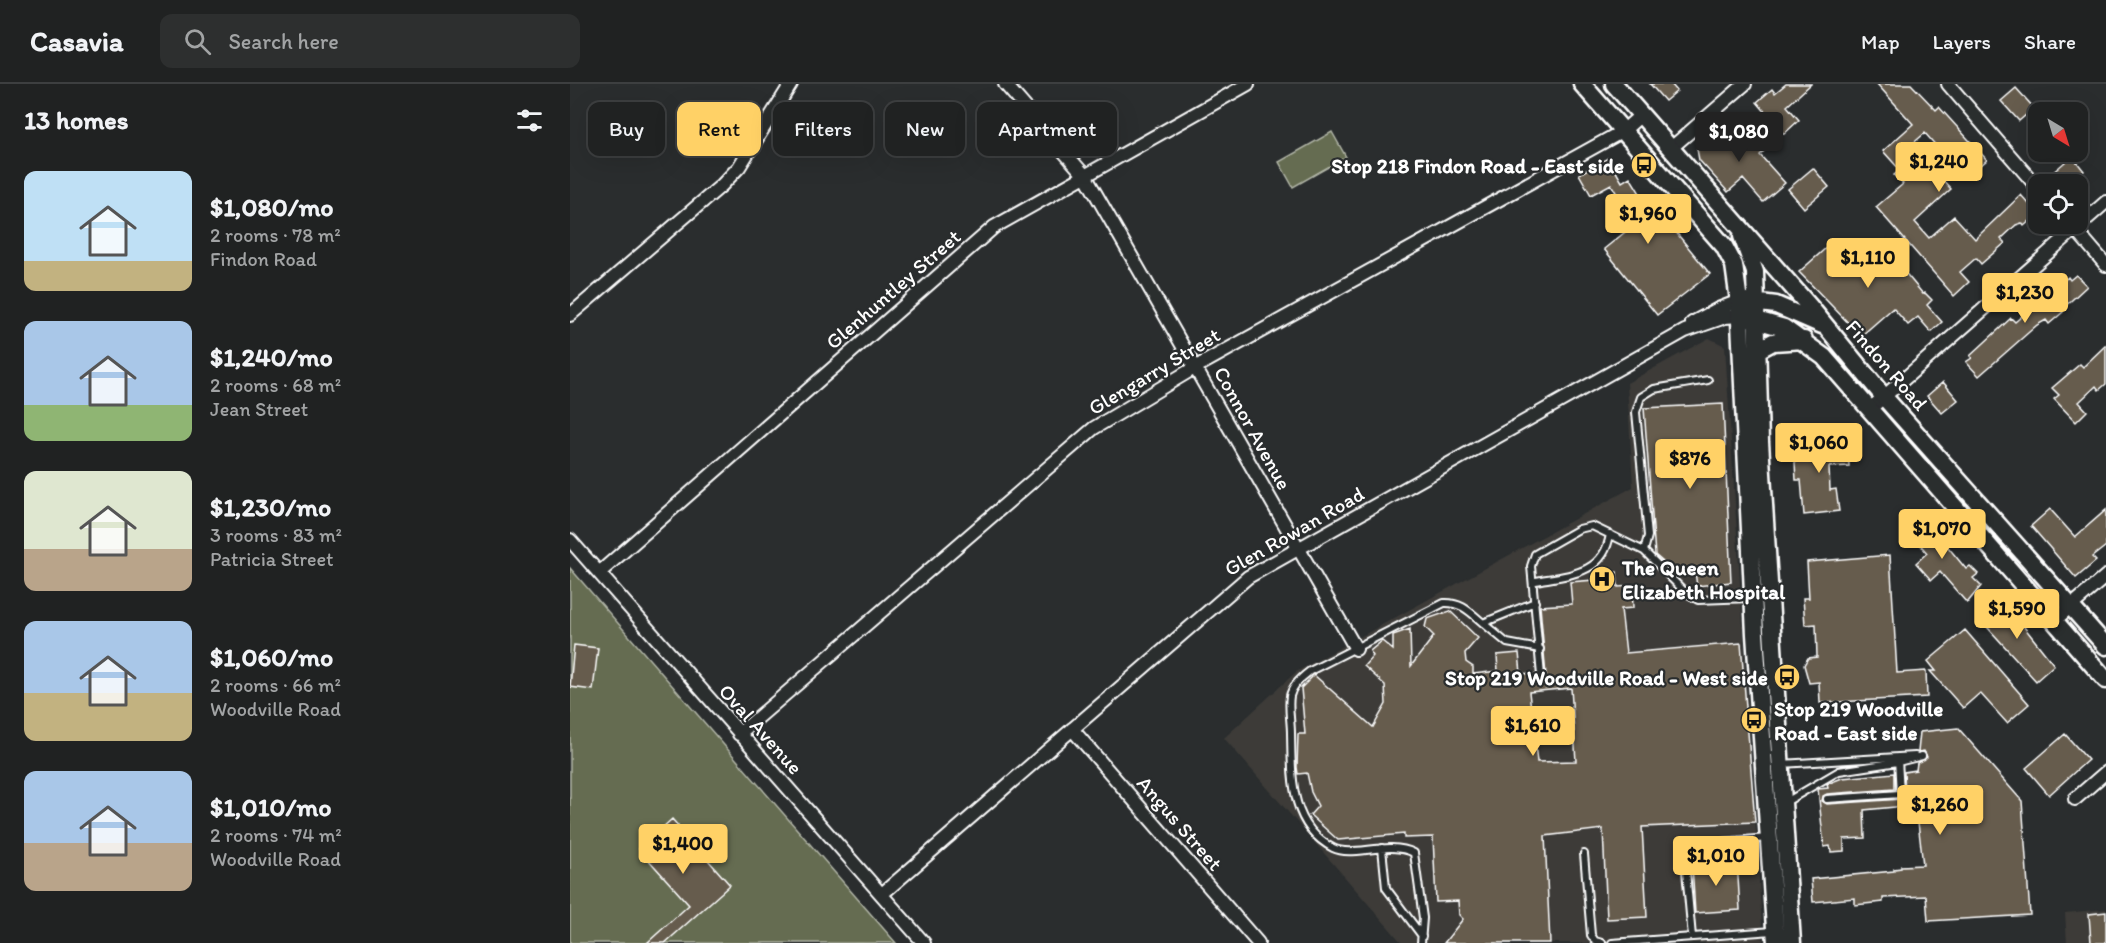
<!DOCTYPE html>
<html lang="en">
<head>
<meta charset="utf-8">
<style>
  :root { --surface:#202222; --page:#2d2f2f; --text:#f1f3f6; --muted:#a2a4a5; --line:#3d3f40; --accent:#ffd166 }
  body { margin:0; font-family:Itim,sans-serif; background:var(--page); color:var(--text); height:100vh; display:flex; flex-direction:column; font-size:22px; white-space:nowrap }
  * { box-sizing:border-box; margin:0 }
  p { font-size:20px; color:var(--muted) }
  .icon { flex:none; width:33px; height:33px; fill:none; stroke:currentColor; stroke-width:2; stroke-linecap:round; stroke-linejoin:round }
  .map { position:relative; flex:1; overflow:hidden }
  .details { display:flex; flex-direction:column; background:var(--surface); width:570px }
  .details>* { flex:none }
  .hud { position:absolute; left:18px; top:18px; width:570px; height:54px; display:flex; gap:12px }
  .needle { width:39px; rotate:142deg }
  .tools { position:absolute; left:1458px; top:18px; display:grid; gap:12px }
  .tools a { display:grid; place-items:center; width:60px; height:60px; border-radius:12px; background:var(--surface); box-shadow:0 6px 24px #0002,0 0 0 2px var(--line); font-size:30px }
  .price { position:absolute; translate:-50% -51px; padding:0 14px; border-radius:6px; background:var(--accent); color:#111; font-size:20px; line-height:39px; filter:drop-shadow(0 2px 3px #0008) }
  .price::after { content:''; position:absolute; left:50%; top:36px; width:18px; height:14px; margin-left:-9px; background:inherit; clip-path:polygon(0 0,100% 0,50% 100%) }
  .price.current { background:#222; color:#fff }
  ul { padding:0; list-style:none }
  li { display:flex; align-items:center; gap:18px; height:150px; padding:0 24px }
  li span { display:grid; place-items:center; flex:none; width:168px; height:120px; border-radius:12px; color:#555 }
  li>.icon { margin-inline-start:auto }
  span .icon { width:72px; height:72px; fill:#fffc; stroke-width:1 }
  li b { font-size:26px }
  h2 { display:flex; justify-content:space-between; align-items:center; height:72px; padding:0 24px; font-size:26px }
  .tag { padding:0 21px; border-radius:12px; background:var(--surface); box-shadow:0 6px 24px #0002,0 0 0 2px var(--line); font-size:21px; line-height:54px }
  .tag.current { background:var(--accent); color:#111 }
  header { display:flex; align-items:center; gap:36px; box-sizing:border-box; height:84px; padding:0 30px; background:var(--surface); border-bottom:2px solid var(--line) }
  header strong { font-size:28px }
  nav { display:flex; gap:33px; margin-inline-start:auto; font-size:21px }
  .search { width:420px; height:54px; background:var(--page); display:flex; align-items:center; gap:15px; box-sizing:border-box; padding:0 21px; border-radius:12px; color:var(--muted); font-size:22px }
  main { display:flex; flex:1; min-height:0 }
  .map>svg:first-child { display:block }
  .built { fill:#3c3b38 }
  .green { fill:#656c51; stroke:#b2b6a8; stroke-width:1.5 }
  .building { fill:#665c4e; stroke:#fff; stroke-width:1.5; fill-rule:evenodd }
  .lines { fill:none; stroke-linecap:round; stroke-linejoin:round }
  .service-casing { stroke:#fff; stroke-width:10 }
  .minor-casing { stroke:#fff; stroke-width:16 }
  .secondary-casing { stroke:#fff; stroke-width:21 }
  .service { stroke:#2a2d2e; stroke-width:6 }
  .minor { stroke:#2a2d2e; stroke-width:12 }
  .secondary { stroke:#2a2d2e; stroke-width:16 }
  .labels { text-anchor:middle; dominant-baseline:central; stroke-width:4.5; stroke-linejoin:round; paint-order:stroke }
  .poi-label { font-size:21px; font-weight:bold; fill:#fff; stroke:#2a2d2e; text-anchor:end }
  .street-label { font-size:21px; fill:#fff; stroke:#2a2d2e }
</style>
</head>
<body>
<header>
<strong>Casavia</strong>
<div class="search"><svg class="icon" aria-label="search" viewBox="0 0 24 24"><circle cx="10" cy="10" r="6"/><path d="M15 15l6 6"/></svg>Search here</div>
<nav><a>Map</a><a>Layers</a><a>Share</a></nav>
</header>
<main>
<section class="details">
<h2>13 homes<svg class="icon" aria-label="filters" viewBox="0 0 24 24"><path d="M4 7h16M4 17h16"/><circle cx="9" cy="7" r="2"/><circle cx="15" cy="17" r="2"/></svg></h2>
<ul>
<li><span style="background:linear-gradient(#bfe0f5 75%,#c2b280 0)"><svg class="icon" aria-label="home" viewBox="0 0 24 24"><path d="M3 11l9-7 9 7M6 9v11h12V9"/></svg></span><div><b>$1,080/mo</b><p>2 rooms · 78 m²</p><p>Findon Road</p></div></li>
<li><span style="background:linear-gradient(#a9c7e8 70%,#8fb573 0)"><svg class="icon" aria-label="home" viewBox="0 0 24 24"><path d="M3 11l9-7 9 7M6 9v11h12V9"/></svg></span><div><b>$1,240/mo</b><p>2 rooms · 68 m²</p><p>Jean Street</p></div></li>
<li><span style="background:linear-gradient(#dfe7d0 65%,#b9a48a 0)"><svg class="icon" aria-label="home" viewBox="0 0 24 24"><path d="M3 11l9-7 9 7M6 9v11h12V9"/></svg></span><div><b>$1,230/mo</b><p>3 rooms · 83 m²</p><p>Patricia Street</p></div></li>
<li><span style="background:linear-gradient(#a9c7e8 60%,#c2b280 0)"><svg class="icon" aria-label="home" viewBox="0 0 24 24"><path d="M3 11l9-7 9 7M6 9v11h12V9"/></svg></span><div><b>$1,060/mo</b><p>2 rooms · 66 m²</p><p>Woodville Road</p></div></li>
<li><span style="background:linear-gradient(#a9c7e8 60%,#b9a48a 0)"><svg class="icon" aria-label="home" viewBox="0 0 24 24"><path d="M3 11l9-7 9 7M6 9v11h12V9"/></svg></span><div><b>$1,010/mo</b><p>2 rooms · 74 m²</p><p>Woodville Road</p></div></li>
</ul>
</section>
<div class="map">
<svg width="1536" height="859" viewBox="0 0 1536 859">
  <rect width="100%" height="100%" fill="#2a2d2e"/>
  <filter id="ink" filterUnits="userSpaceOnUse"><feTurbulence type="fractalNoise" baseFrequency=".0167" numOctaves="2"/><feDisplacementMap in="SourceGraphic" scale="12" xChannelSelector="R" yChannelSelector="G"/><feConvolveMatrix kernelMatrix="1 2 1 2 8 2 1 2 1" color-interpolation-filters="sRGB"/></filter>
  <g filter="url(#ink)">
    <path class="built" d="M1139,254L1155,262L1193,859H832L654,654L726,588L1063,403L1057,299Z
      M1536,825V859H1497L1495,829Z"/>
    <path class="green" d="M762,48L776,73L723,103L709,78Z
      M0,484L326,859H0Z"/>
    <path class="building" d="M1080,0H1101L1107,7L1095,17Z
      M1216,0H1241L1217,22L1229,36L1214,50L1187,18L1202,5L1205,9Z
      M1307,0H1341L1366,26L1369,23L1417,76L1405,86L1397,77L1387,86L1355,49L1340,62L1357,81L1352,85L1366,100L1372,95L1381,105L1345,138L1359,154L1384,132L1405,155L1451,111L1468,130L1454,142L1452,139L1446,141L1431,155L1435,159L1411,180L1406,174L1390,188L1399,198L1384,212L1306,123L1333,100L1324,91L1330,86L1313,67L1343,40Z
      M1446,4L1464,24L1449,37L1431,17Z
      M1171,40L1194,67L1190,71L1215,99L1193,118L1173,95L1158,108L1129,76L1127,65L1143,50L1150,58Z
      M1502,72L1514,87L1498,100H1490L1481,90Z
      M1038,74L1052,98L1060,93L1082,129L1087,125L1140,190L1087,231L1034,165L1065,140L1041,100L1021,111L1009,90Z
      M1243,84L1259,103L1234,124L1218,105Z
      M1265,156L1289,182L1313,162L1353,210L1355,209L1362,216L1357,221L1372,238L1361,248L1348,233L1338,241L1323,224L1291,252L1229,188Z
      M1506,191L1517,202L1491,226L1493,228L1479,240L1476,236L1467,241L1409,292L1396,278L1402,274L1400,272L1441,234L1445,238L1498,193L1500,196Z
      M1536,261V300L1529,306L1526,302L1509,318L1517,327L1506,338L1484,315L1489,311L1482,304L1510,280L1513,283Z
      M1373,298L1388,316L1372,329L1357,312Z
      M1153,320L1161,498L1127,502L1125,488L1107,490L1085,471L1074,324Z
      M1278,358L1279,382L1259,383L1260,406L1266,405L1269,427L1234,431L1231,396H1226L1224,361Z
      M1480,425L1505,453L1536,426V462L1522,473L1526,477L1506,494L1461,442Z
      M1340,430L1349,441L1356,436L1396,485L1400,482L1408,490L1403,494L1411,502L1397,519L1370,488L1361,496L1346,479L1357,469L1331,437Z
      M1320,471L1327,589L1356,587L1357,613L1250,619L1249,598L1239,599L1234,581L1238,574L1247,573L1246,540L1235,541L1233,514H1239L1237,478Z
      M1047,488L1048,503L1062,502L1063,524L1051,525L1056,569L1171,559L1185,738L1072,743L1077,833L1037,835L1033,745L975,752L980,859H874L893,835L889,831L888,817L866,818L863,753L834,754V750L768,756L740,731L748,722L741,708L737,689L728,690L727,683L728,650H735L731,604L744,591L803,643L816,620L815,601L794,582L803,572L800,567L812,557L823,566V551L840,545L841,582L864,552L855,543L857,535L880,527L908,554L895,569L896,578L903,583V590L928,587L927,571L949,569L951,589L966,591L967,595L972,597L976,592L970,522L1002,520L1000,498L1024,496L1023,490ZM1001,604L1006,677L967,678L959,608Z
      M1432,515L1484,581L1466,597L1409,534Z
      M1395,546L1459,620L1437,639L1410,609L1393,624L1360,587H1366L1358,577Z
      M4,561L28,564L23,606L0,603Z
      M1388,644L1452,717L1460,831L1358,837L1356,812L1313,814V818L1285,821V814L1243,818L1241,795L1324,787V785L1331,784V782L1353,781L1346,721L1294,726L1295,754L1274,755V767L1261,768L1260,762L1254,763L1248,705L1258,704L1257,700L1272,694L1324,689V705L1257,710L1253,712L1252,717L1257,720L1332,715L1335,710L1334,688L1346,686L1347,679L1357,673L1354,667L1348,668L1350,648Z
      M1495,650L1518,676L1479,711L1456,684Z
      M102,735L160,801L95,859H77L119,821L69,765Z
      M1167,777L1170,826L1125,829L1122,780Z
      M1536,828V859H1521L1519,830Z"/>
    <g class="lines">
      <defs>
        <path id="service" d="M1074,467L1078,452L1066,328L1071,313L1084,305L1138,296
          M965,497C998,491 1034,491 1040,450
          M965,518L913,539L937,559L970,565
          M971,592L961,482L965,470L1009,445L1022,442L1074,467L1115,508L1128,516L1181,514
          M1211,680L1345,672
          M1257,715L1330,710L1328,675
          M1216,718L1269,687L1328,678L1352,672
          M812,764L816,804L852,852
          M1014,770L1021,851L1025,857L1032,859
          M1122,853L1115,776L1118,765L1127,760L1198,754
          M851,859L853,834L844,769C818,756 783,774 763,764C719,741 722,691 721,649C721,638 718,623 720,612C722,602 732,593 740,587L874,519C891,518 900,528 913,539
          M1042,859L1203,847"/>
        <path id="minor" d="M435,0L516,93L786,565
          M1378,0L1468,104
          M1100,65L1175,0
          M1501,140L1536,181
          M0,231L152,101L169,83L221,0
          M1122,239L1148,225L1169,217
          M1300,325L1536,118
          M0,456L354,859
          M29,489L424,143L678,0
          M1484,537L1536,492
          M502,645L688,859
          M169,650L524,344L626,283L1053,47L1071,31
          M1505,715L1536,688
          M312,810L678,493L1115,247L1155,233L1169,232"/>
        <path id="secondary" d="M1012,0L1154,162L1164,181L1169,217L1185,550L1206,859
          M1044,0L1240,223L1314,313L1536,562
          M1172,152L1185,188L1190,358L1222,859
          M1175,217L1206,221L1252,241
          M1176,233L1214,244L1254,273L1536,596
          M1186,267L1203,258L1234,256"/>
      </defs>
      <use href="#service" class="service-casing"/>
      <use href="#minor" class="minor-casing"/>
      <use href="#secondary" class="secondary-casing"/>
      <use href="#service" class="service"/>
      <use href="#minor" class="minor"/>
      <use href="#secondary" class="secondary"/>
    </g>
  </g>
  <defs>
    <symbol id="bus-disc" viewBox="-11 -11 22 22"><circle r="9.5" fill="#ffd166" stroke="#2a2d2e"/><path d="M-5-6H5V4H4V6H2V4H-2V6H-4V4H-5ZM-3.5-4V0h7V-4ZM-3.5 1.2v1.5H-2V1.2ZM2 1.2v1.5H3.5V1.2Z" fill="#111"/></symbol>
    <symbol id="hospital-disc" viewBox="-11 -11 22 22"><circle r="9.5" fill="#ffd166" stroke="#2a2d2e"/><path d="M-5-5h3v3.5h4V-5h3V5h-3V1.5h-4V5h-3Z" fill="#111"/></symbol>
  </defs>
  <g fill-rule="evenodd">
    <use href="#bus-disc" x="1059" y="66" width="30" height="30"/>
    <use href="#hospital-disc" x="1017" y="480" width="30" height="30"/>
    <use href="#bus-disc" x="1202" y="578" width="30" height="30"/>
    <use href="#bus-disc" x="1169" y="621" width="30" height="30"/>
  </g>
  <g class="labels">
    <g class="poi-label">
      <text x="1054" y="81">Stop 218 Findon Road - East side</text>
      <text x="1052" y="483" text-anchor="start">The Queen<tspan x="1052" dy="24">Elizabeth Hospital</tspan></text>
      <text x="1198" y="593">Stop 219 Woodville Road - West side</text>
      <text x="1204" y="624" text-anchor="start">Stop 219 Woodville<tspan x="1204" dy="24">Road - East side</tspan></text>
    </g>
    <g class="street-label">
      <text transform="translate(323 205) rotate(-41)">Glenhuntley Street</text>
      <text transform="translate(1317 281) rotate(49)">Findon Road</text>
      <text transform="translate(584 287) rotate(-31)">Glengarry Street</text>
      <text transform="translate(683 344) rotate(61)">Connor Avenue</text>
      <text transform="translate(724 447) rotate(-30)">Glen Rowan Road</text>
      <text transform="translate(191 645) rotate(48)">Oval Avenue</text>
      <text transform="translate(610 739) rotate(49)">Angus Street</text>
    </g>
  </g>
</svg>
<div class="tools">
<a><svg class="needle" viewBox="-14 -14 28 28"><path d="M0-13l5 13h-10z" fill="#e53935"/><path d="M0 13l5-13h-10z" fill="#a2a4a5"/></svg></a>
<a><svg class="icon" aria-label="locate" viewBox="0 0 24 24"><circle cx="12" cy="12" r="6"/><path d="M12 2v4M12 18v4M2 12h4M18 12h4"/></svg></a>
</div>
<b class="price current" style="left:1169px;top:79px">$1,080</b>
<b class="price" style="left:1369px;top:109px">$1,240</b>
<b class="price" style="left:1078px;top:161px">$1,960</b>
<b class="price" style="left:1298px;top:205px">$1,110</b>
<b class="price" style="left:1455px;top:240px">$1,230</b>
<b class="price" style="left:1249px;top:390px">$1,060</b>
<b class="price" style="left:1120px;top:406px">$876</b>
<b class="price" style="left:1372px;top:476px">$1,070</b>
<b class="price" style="left:1447px;top:556px">$1,590</b>
<b class="price" style="left:963px;top:673px">$1,610</b>
<b class="price" style="left:1370px;top:752px">$1,260</b>
<b class="price" style="left:113px;top:791px">$1,400</b>
<b class="price" style="left:1146px;top:803px">$1,010</b>
<div class="hud">
<a class="tag">Buy</a>
<a class="tag current">Rent</a>
<a class="tag">Filters</a>
<a class="tag">New</a>
<a class="tag">Apartment</a>
</div>
</div>
</main>
</body>
</html>
